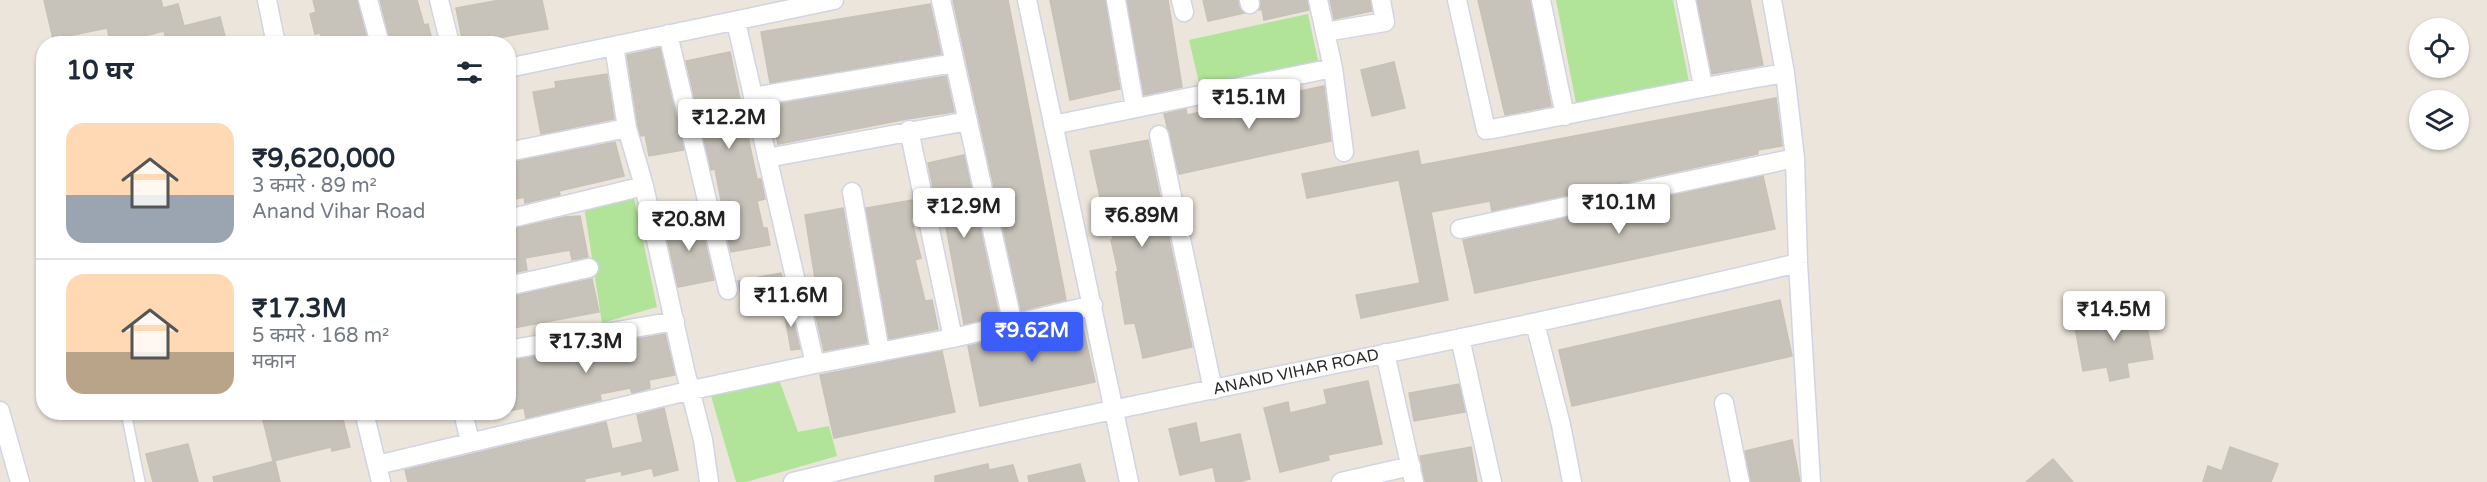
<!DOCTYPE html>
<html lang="hi">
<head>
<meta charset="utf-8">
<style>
  :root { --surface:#fff; --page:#f6f6f7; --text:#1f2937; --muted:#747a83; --line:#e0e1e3; --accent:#3b5dfa }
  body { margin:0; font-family:"Varela Round","Noto Sans Devanagari",sans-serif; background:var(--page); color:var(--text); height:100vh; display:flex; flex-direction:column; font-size:22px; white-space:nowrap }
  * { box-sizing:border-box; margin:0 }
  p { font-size:20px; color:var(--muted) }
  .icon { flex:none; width:33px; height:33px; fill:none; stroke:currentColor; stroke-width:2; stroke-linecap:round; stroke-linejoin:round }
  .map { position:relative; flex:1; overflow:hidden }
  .drawer { position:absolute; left:36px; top:36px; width:480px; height:384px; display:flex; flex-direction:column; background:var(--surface); border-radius:24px; box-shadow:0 2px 4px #0004 }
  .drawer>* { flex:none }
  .controls { position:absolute; left:2409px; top:18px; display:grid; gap:12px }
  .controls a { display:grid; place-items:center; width:60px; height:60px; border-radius:50%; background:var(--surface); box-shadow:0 2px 4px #0004; font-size:30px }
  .price { position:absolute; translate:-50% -51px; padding:0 14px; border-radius:6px; background:#fff; color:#222; font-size:20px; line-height:39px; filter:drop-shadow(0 2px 3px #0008) }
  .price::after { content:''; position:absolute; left:50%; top:36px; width:18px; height:14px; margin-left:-9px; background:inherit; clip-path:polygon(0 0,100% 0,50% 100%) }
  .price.current { background:var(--accent); color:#fff }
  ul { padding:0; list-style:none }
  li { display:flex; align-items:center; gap:18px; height:150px; padding:0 30px }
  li+li { border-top:2px solid var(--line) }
  li span { display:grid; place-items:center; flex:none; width:168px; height:120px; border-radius:18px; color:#555 }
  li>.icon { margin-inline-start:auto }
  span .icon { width:72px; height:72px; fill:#fffc; stroke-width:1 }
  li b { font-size:26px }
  h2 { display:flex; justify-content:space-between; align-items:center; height:72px; padding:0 30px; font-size:26px }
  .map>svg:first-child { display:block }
  .green { fill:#b1e398 }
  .building { fill:#c7c3ba; stroke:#c8c1b6; stroke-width:1.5 }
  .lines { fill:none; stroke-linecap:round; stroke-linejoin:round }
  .service-casing { stroke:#d1d4e3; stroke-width:12 }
  .minor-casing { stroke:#d1d4e3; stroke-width:21 }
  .service { stroke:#fff; stroke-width:9 }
  .minor { stroke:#fff; stroke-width:18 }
  .labels { text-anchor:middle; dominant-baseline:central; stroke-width:4.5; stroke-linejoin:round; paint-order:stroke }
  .street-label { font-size:16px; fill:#2a2a2a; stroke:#fff }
</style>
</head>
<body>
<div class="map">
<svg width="2487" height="482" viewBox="0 0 2487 482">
  <rect width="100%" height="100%" fill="#ece5dc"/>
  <path class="green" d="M1556,0H1673L1690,87L1577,108Z
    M1308,14L1319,65L1201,91L1189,40Z
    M634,198L657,307L602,323L584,206Z
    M777,374L798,432L829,426L837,456L746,482H736L709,389Z"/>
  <path class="building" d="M44,0H161L163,8L178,4L184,26L220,17L227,44H167L164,31L128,40L129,44H111L107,28L53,39Z
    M313,0H357L368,44H323L320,33L315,34L310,14L316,12Z
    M380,0H417L424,25L428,24L433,44H391Z
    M500,0H542L548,29L463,44L456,8Z
    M953,0H1008L1066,300L1021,310Z
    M1050,0H1105L1120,89L1070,100Z
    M1127,0H1168L1182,87L1144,95Z
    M1203,0H1238L1239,7L1244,13L1208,21Z
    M1261,0H1307L1309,10L1264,20L1262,9L1259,10Z
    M1330,0H1370L1372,11L1334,19Z
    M1478,0H1530L1551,106L1505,115Z
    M1697,0H1750L1763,65L1712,74Z
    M930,4L941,54L770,83L761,32Z
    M660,48L684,150L649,156L645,135L641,136L638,126L627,55Z
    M730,52L757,179H761L765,199L757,201L763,228H767L770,245L731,252L721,211H723L715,169L711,170L686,61Z
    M1394,62L1405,108L1372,116L1361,70Z
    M607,74L614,119L541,134L533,92L556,88L555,82Z
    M946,76L954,112L907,119L778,144L770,105Z
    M1324,86L1331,141L1179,174L1164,114L1186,109L1187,115Z
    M1776,98L1782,146L1758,150V154L1492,211L1490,201L1431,212L1448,300L1361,318L1356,295L1420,283L1399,180L1307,198L1302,174L1418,151L1421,165Z
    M1148,140L1192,347L1143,358L1135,323L1125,324L1116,272L1118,271L1111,240H1113L1107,209L1103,211L1090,151Z
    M615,142L624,176L559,191L560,195L525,203L524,197L508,201V163Z
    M964,155L999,316L964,324L943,211L938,212L928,163Z
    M1763,176L1775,229L1475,293L1463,240Z
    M912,200L916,217L911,218L921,258L915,260L925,301L932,300L938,329L889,339L866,208Z
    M843,208L867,343L824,351L812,299L818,298L805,215Z
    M580,216L588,257L572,260L570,250L525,258L527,270L508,274V230L565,217Z
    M699,217L714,280L678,287L664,224Z
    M781,273L785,291L742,299L738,281Z
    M592,279L599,312L508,329V297Z
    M1780,300L1792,356L1572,406L1559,350Z
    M789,304L800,349L791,350L783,305Z
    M2144,309L2153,359L2127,363L2129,377L2110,381L2107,367L2083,371L2074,322L2099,317L2098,313L2116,310L2117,314Z
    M1081,319L1095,382L980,406L968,346Z
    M665,334L675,375L649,380L650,388L632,393L630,388L600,394L601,400L526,418L524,408L508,411V361Z
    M942,351L955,412L834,438L820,375Z
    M1368,381L1382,444L1328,455L1329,460L1280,472L1264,408L1288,402L1290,413L1327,404L1324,390Z
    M1459,384L1465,412L1414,421L1409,393Z
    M664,408L678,470L654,476L652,468L622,475L621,471L584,479L585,482H408L405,470L606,422L612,449L643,442L637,415Z
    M261,412H341L350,447L332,451L331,447L273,461Z
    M1196,423L1200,443L1240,434L1250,479L1239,482H1216L1213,467L1180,475L1169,429Z
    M1792,440L1800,482H1751L1745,451Z
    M188,444L198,482H153L146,454Z
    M1471,447L1477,482H1425L1420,456Z
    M2230,447L2278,464L2271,482H2203L2208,466L2222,471Z
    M2053,459L2073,482H2026L2040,470Z
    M275,461L280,482H214L213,477Z
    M988,464L989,470L1013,465L1018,482H935V476Z
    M1080,464L1085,482H1029L1028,476Z"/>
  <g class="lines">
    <defs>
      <path id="service" d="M126,412L140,482"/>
      <path id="minor" d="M267,0L276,44
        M368,0L380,44
        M439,0L450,44
        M941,0L1013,325
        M1027,0L1129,482
        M1116,0L1135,108
        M1181,0L1184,12
        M1249,0L1250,4
        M1318,0L1333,68L1344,152
        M1457,0L1486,130C1586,112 1685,89 1785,73L1772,0
        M1541,0L1565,116
        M1686,0L1703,86
        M736,22L815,364L953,338L1093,305
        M1325,32L1385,22L1381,0
        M668,34L728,290
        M614,46L627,128L644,186L685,370L703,440L709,482
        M508,68L834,0
        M1785,73L1795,158L1798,263L1811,482
        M753,97L954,63
        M1053,125L1333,68
        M909,130L953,338
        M1159,135L1213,390
        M508,152L627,128
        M767,158L968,121
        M852,192L880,352
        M508,219L644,186
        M1460,229L1795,158
        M508,286L589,268
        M1535,323L1561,425L1572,482
        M1460,338L1492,482
        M508,350L675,321
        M1385,353L1414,482
        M1724,403L1740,482
        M0,411L20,482
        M364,412L381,482
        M463,412L470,442
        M377,465L692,390L815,364
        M793,482C1126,400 1465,344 1798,263
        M1341,482L1411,466"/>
    </defs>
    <use href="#service" class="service-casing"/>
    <use href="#minor" class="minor-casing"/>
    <use href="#service" class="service"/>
    <use href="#minor" class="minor"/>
  </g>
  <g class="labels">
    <g class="street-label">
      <text transform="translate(1296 372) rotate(-12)">ANAND VIHAR ROAD</text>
    </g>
  </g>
</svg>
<div class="controls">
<a><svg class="icon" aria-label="locate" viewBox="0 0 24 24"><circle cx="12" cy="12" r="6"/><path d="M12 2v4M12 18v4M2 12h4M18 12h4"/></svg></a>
<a><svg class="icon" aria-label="layers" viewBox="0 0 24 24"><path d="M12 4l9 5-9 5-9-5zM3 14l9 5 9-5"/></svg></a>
</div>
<b class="price" style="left:1249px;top:130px">₹15.1M</b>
<b class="price" style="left:729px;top:150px">₹12.2M</b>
<b class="price" style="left:1619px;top:235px">₹10.1M</b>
<b class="price" style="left:964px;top:239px">₹12.9M</b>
<b class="price" style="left:1142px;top:248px">₹6.89M</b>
<b class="price" style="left:689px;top:252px">₹20.8M</b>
<b class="price" style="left:791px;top:328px">₹11.6M</b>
<b class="price" style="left:2114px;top:342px">₹14.5M</b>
<b class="price current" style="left:1032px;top:363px">₹9.62M</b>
<b class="price" style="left:586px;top:374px">₹17.3M</b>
<section class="drawer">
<h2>10 घर<svg class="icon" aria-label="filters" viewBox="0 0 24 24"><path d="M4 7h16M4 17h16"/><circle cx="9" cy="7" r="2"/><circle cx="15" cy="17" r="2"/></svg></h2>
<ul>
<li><span style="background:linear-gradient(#ffd9b3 60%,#9aa5b1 0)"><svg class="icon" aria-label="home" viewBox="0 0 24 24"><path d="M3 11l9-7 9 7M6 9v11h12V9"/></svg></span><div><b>₹9,620,000</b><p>3 कमरे · 89 m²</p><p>Anand Vihar Road</p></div></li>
<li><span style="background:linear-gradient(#ffd9b3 65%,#b9a48a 0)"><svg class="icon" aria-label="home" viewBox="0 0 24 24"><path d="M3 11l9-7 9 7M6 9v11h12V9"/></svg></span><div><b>₹17.3M</b><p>5 कमरे · 168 m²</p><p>मकान</p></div></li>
</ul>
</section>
</div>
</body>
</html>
